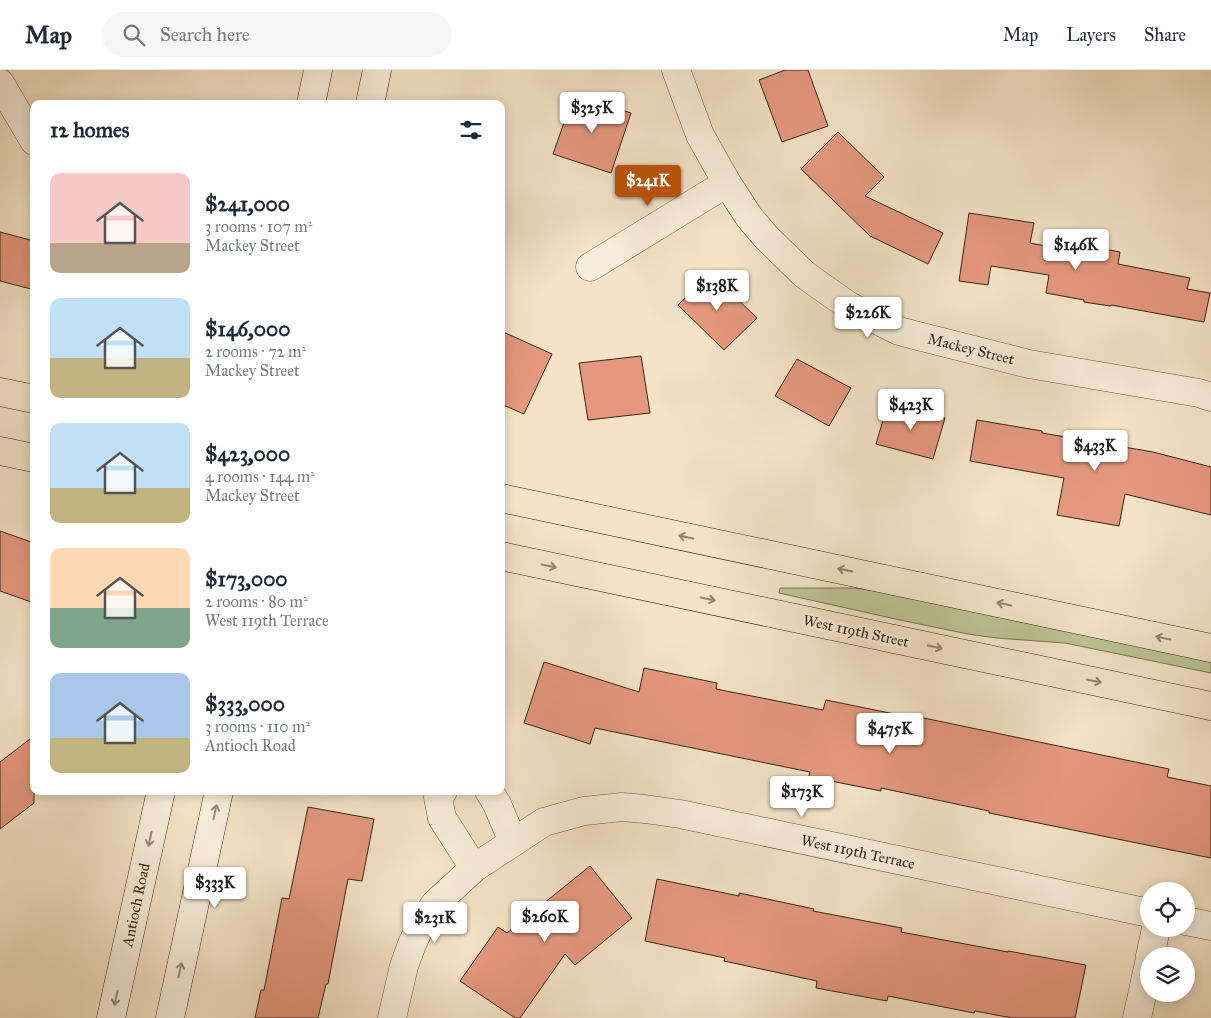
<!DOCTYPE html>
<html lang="en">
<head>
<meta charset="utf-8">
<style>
  :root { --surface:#fff; --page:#f6f6f7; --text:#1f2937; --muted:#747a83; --line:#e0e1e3; --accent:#b45309 }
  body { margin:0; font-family:"IM FELL Great Primer",serif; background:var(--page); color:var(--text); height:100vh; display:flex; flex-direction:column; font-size:19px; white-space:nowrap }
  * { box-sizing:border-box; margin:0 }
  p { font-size:16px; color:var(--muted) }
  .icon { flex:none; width:28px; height:28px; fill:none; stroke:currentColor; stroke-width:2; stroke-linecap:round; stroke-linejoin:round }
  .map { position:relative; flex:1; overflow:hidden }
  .panel { position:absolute; left:30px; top:30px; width:475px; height:695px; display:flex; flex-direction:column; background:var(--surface); border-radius:10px; box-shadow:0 2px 12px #0003 }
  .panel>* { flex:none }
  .tools { position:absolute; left:1140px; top:812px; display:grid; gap:10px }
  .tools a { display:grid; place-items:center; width:55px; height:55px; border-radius:50%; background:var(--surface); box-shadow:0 2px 12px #0003; font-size:25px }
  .price { position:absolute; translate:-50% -42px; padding:0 11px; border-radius:5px; background:#fff; color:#222; font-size:16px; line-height:32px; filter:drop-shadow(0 1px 2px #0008) }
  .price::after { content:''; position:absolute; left:50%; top:30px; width:15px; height:11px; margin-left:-8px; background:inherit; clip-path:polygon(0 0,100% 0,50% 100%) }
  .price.on { background:var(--accent); color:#fff }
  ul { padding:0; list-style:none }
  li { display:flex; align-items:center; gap:15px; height:125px; padding:0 20px }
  li span { display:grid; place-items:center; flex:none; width:140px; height:100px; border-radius:10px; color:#555 }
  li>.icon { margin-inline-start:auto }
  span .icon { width:60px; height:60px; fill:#fffc; stroke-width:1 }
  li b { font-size:21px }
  h2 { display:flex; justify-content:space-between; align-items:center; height:60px; padding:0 20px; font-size:21px }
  header { display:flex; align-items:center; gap:30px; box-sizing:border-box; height:70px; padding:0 25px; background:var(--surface); border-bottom:1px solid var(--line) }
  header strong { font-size:24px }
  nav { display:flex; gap:28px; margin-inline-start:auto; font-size:18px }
  .search { width:350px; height:45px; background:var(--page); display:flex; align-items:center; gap:12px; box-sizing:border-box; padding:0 18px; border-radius:28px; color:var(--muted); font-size:19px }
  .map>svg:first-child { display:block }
  .green { fill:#bcc395; stroke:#78745a }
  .building { fill:#e5987e; stroke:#35261e }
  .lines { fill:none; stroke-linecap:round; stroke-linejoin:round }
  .minor-casing { stroke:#655548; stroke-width:29 }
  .secondary-casing { stroke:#35261e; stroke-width:29 }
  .primary-casing { stroke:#35261e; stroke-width:29 }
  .minor { stroke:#f8eddb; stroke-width:28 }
  .secondary { stroke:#f8eddb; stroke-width:28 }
  .primary { stroke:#f4e3c7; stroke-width:28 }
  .oneway { stroke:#948472 }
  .oneway2 { stroke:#968a7c }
  .labels { text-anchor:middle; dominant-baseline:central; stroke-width:5; stroke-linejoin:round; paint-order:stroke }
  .street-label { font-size:15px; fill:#35261e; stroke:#f8eddb }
</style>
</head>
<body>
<header>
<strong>Map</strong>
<div class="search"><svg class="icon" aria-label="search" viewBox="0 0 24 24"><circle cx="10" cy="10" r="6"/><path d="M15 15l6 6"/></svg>Search here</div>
<nav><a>Map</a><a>Layers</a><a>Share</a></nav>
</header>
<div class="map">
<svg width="1211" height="948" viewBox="0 0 1211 948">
  <rect width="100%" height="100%" fill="#f4e3c7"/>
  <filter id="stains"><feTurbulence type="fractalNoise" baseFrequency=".004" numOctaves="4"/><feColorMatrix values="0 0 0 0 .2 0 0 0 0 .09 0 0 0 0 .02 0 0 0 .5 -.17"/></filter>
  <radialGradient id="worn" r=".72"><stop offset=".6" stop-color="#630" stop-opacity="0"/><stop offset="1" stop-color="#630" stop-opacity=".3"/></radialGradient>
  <path class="green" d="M780,518H852L889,522L1211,590V603L1065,573L996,568L968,564L900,550L779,523Z"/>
  <path class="building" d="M785,0H808L828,56L782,72L759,10Z
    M574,24L631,43L611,103L553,84Z
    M838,62L884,107L865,126L943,163L928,194L870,166L801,99Z
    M969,143L1034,153L1030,173L1077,182L1078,174L1120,182L1118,194L1190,208L1187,219L1210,223L1204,252L1111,235L1110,236L1084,232V230L1046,223L1049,205L991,196L988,215L959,211Z
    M0,162L34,171V208L31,219L0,211Z
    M710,203L757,248L724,280L678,235Z
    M501,261L552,284L524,344L501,334Z
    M641,286L650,343L588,350L579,293Z
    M797,289L851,318L829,356L775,326Z
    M888,333L945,348L933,389L876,374Z
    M977,350L1042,361V363L1153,382L1211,397V445L1125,424L1119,456L1057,445L1064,408L970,391Z
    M0,461L34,473V533L0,521Z
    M544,592L639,622L644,598L717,613L716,619L823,640L826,630L914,648V646L1169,699L1167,707L1211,716V788L989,743V741L881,718V721L821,709L809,706L810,702L595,658L590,674L524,653Z
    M34,666V733L0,759V692Z
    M308,737L374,749L362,811L348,809L328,914H326L318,948H255L261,920H264L282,828L289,829Z
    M590,796L632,848L575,895L565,884L520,948H515L460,911L498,857L507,863Z
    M657,809L739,826V823L814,839L813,841L902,858L901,862L1008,882V881L1086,895L1075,948H1012L975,941L974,943L888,926L887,931L816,918L817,911L724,891L725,888L645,871Z"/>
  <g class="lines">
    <defs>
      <path id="minor" d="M676,0L700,65L727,113L749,147L767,168L805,205L849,236L899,261L918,266L1029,294L1199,323L1211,327
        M0,13L34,71
        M590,197L727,113
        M443,721L438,727L442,748L474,798
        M489,721L497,734L513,772
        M1186,851L1211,856
        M1150,886L1156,859
        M392,948L404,896L412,874L422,853L435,834L474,798L544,752L584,741L622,737L645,739L680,744L1149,843
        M1137,948L1149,893"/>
      <path id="secondary" d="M311,34L318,0
        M370,34L377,0
        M111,948L161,721
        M170,948L219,721"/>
      <path id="primary" d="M0,322L34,329
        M0,381L34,388
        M501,428L1211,578
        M501,486L1211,636"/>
    </defs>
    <use href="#minor" class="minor-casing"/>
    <use href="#secondary" class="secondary-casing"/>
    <use href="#primary" class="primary-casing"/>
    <use href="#minor" class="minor"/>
    <use href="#secondary" class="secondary"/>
    <use href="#primary" class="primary"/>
  </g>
  <defs><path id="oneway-shaft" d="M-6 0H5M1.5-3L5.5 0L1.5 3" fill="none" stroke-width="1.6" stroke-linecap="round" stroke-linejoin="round" transform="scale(1.25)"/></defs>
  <g class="oneway">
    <use href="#oneway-shaft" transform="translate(686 467) rotate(-168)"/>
    <use href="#oneway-shaft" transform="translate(549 496) rotate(12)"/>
    <use href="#oneway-shaft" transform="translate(845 500) rotate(-168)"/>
    <use href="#oneway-shaft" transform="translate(708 529) rotate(12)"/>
    <use href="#oneway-shaft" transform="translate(1004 534) rotate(-168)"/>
    <use href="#oneway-shaft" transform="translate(1163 568) rotate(-168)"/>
    <use href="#oneway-shaft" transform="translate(935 577) rotate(12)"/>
    <use href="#oneway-shaft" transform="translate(1094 611) rotate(12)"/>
  </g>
  <g class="oneway2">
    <use href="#oneway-shaft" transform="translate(215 742) rotate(-78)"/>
    <use href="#oneway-shaft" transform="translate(150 769) rotate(102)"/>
    <use href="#oneway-shaft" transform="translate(180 900) rotate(-78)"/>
    <use href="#oneway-shaft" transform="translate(116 928) rotate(102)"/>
  </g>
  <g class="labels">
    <g class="street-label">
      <text transform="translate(971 279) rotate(14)">Mackey Street</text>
      <text transform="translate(856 561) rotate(12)">West 119th Street</text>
      <text transform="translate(858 782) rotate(12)">West 119th Terrace</text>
      <text transform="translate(136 835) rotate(-78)">Antioch Road</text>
    </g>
  </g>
  <rect width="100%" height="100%" filter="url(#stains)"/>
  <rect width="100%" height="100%" fill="url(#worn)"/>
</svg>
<div class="tools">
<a><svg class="icon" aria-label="locate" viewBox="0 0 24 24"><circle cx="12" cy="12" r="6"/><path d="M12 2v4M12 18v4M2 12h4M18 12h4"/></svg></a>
<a><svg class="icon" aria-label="layers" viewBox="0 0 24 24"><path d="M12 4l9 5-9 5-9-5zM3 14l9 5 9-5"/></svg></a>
</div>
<b class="price" style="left:592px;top:64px">$325K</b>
<b class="price on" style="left:648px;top:137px">$241K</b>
<b class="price" style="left:1076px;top:201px">$146K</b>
<b class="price" style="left:717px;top:242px">$138K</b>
<b class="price" style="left:868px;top:269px">$226K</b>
<b class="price" style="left:911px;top:361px">$423K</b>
<b class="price" style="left:1095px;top:402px">$433K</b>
<b class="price" style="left:890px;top:685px">$475K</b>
<b class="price" style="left:802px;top:748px">$173K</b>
<b class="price" style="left:215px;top:839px">$333K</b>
<b class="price" style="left:545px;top:873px">$260K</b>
<b class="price" style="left:435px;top:874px">$231K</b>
<section class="panel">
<h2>12 homes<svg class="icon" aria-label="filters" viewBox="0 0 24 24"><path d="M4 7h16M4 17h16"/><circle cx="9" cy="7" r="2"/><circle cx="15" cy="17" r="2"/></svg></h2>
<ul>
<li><span style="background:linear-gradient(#f6c9c9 70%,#b9a48a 0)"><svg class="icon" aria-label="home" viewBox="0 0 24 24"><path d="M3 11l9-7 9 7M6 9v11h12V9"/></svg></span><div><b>$241,000</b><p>3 rooms · 107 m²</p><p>Mackey Street</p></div></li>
<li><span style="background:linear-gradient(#bfe0f5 60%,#c2b280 0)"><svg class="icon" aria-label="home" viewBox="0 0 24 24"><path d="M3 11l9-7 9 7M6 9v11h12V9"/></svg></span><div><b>$146,000</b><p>2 rooms · 72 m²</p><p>Mackey Street</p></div></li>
<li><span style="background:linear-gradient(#bfe0f5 65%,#c2b280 0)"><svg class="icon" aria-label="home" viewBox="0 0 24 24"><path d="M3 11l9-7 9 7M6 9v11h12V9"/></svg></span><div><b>$423,000</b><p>4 rooms · 144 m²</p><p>Mackey Street</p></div></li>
<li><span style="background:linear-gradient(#ffd9b3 60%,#7fa58c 0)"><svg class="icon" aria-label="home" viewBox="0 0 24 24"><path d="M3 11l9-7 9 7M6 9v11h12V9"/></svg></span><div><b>$173,000</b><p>2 rooms · 80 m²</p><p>West 119th Terrace</p></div></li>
<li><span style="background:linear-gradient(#a9c7e8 65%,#c2b280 0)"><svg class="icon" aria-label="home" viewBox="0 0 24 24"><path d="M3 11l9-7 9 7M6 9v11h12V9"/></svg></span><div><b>$333,000</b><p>3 rooms · 110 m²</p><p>Antioch Road</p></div></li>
</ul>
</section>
</div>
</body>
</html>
